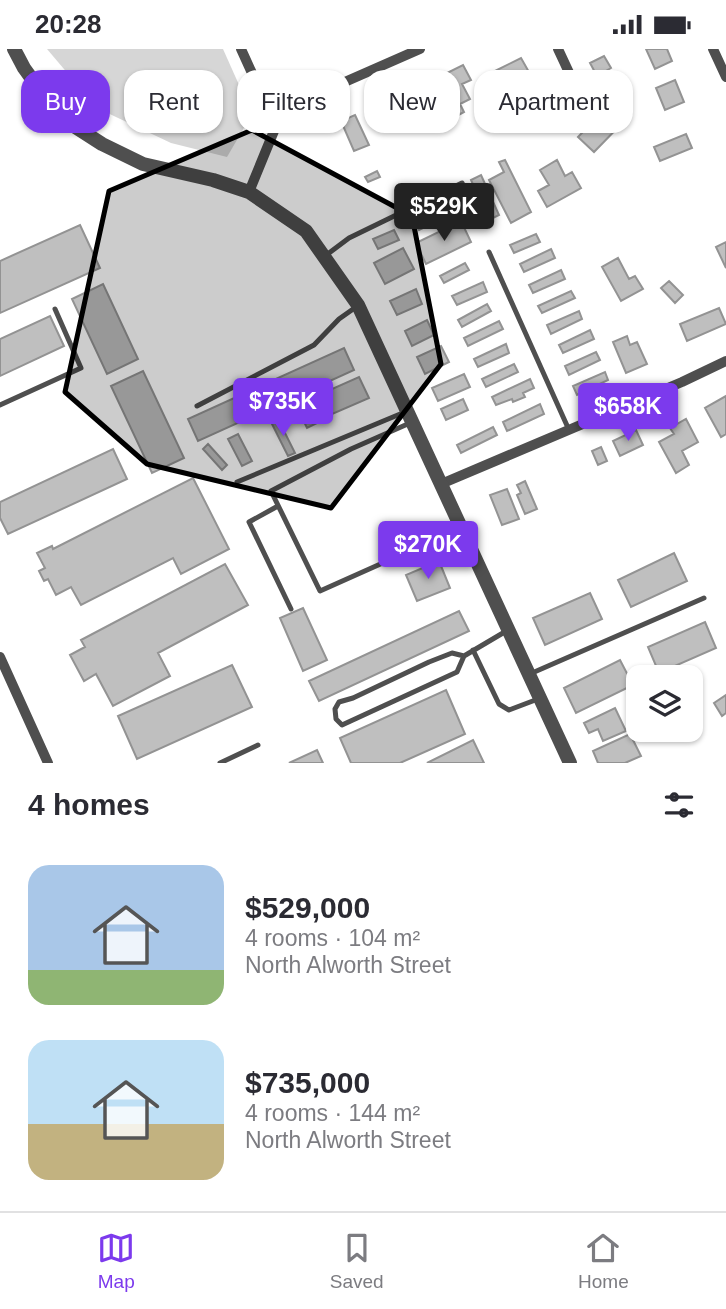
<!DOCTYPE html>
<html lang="en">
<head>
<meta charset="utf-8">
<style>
  :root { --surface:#fff; --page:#f7f7f7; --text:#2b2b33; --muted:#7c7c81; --line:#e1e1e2; --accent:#7c3aed }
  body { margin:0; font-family:Arial,sans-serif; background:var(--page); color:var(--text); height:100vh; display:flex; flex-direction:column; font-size:26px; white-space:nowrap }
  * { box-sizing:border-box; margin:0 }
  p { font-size:23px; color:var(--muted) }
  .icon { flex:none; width:38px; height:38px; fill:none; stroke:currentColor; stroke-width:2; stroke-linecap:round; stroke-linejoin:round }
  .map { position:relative; height:714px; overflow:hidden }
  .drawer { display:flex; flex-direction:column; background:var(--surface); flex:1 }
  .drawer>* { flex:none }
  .top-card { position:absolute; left:21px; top:21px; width:684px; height:63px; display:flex; gap:14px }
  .tools { position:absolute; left:626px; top:616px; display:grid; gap:14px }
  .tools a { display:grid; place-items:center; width:77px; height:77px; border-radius:14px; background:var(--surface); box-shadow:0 2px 5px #0004; font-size:35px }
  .price { position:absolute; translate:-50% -60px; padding:0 16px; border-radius:7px; background:var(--accent); color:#fff; font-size:23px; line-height:46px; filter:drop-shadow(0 2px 4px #0008) }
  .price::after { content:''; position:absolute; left:50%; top:42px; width:21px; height:16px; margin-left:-10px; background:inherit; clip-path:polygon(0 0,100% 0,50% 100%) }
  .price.current { background:#222; color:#fff }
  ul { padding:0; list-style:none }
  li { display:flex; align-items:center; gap:21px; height:175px; padding:0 28px }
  li span { display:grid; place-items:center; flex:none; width:196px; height:140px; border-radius:21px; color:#555 }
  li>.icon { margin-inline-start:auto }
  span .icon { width:84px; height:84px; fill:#fffc; stroke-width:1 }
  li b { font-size:30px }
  h2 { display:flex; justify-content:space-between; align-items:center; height:84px; padding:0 28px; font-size:30px }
  .chip { padding:0 24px; border-radius:21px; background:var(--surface); box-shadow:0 2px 5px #0004; font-size:24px; line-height:63px }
  .chip.current { background:var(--accent); color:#fff }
  .status { display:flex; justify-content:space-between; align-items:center; height:49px; padding:0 35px; background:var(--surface); direction:ltr }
  .status svg { height:19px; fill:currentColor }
  .menu { display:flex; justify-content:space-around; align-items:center; height:98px; border-top:2px solid var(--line); background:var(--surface); font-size:19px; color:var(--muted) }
  .menu a { display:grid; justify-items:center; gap:4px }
  .menu .current { color:var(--accent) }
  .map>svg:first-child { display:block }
  .green { fill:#d6d6d6 }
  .building { fill:#bfbfbf; stroke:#939393; stroke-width:2 }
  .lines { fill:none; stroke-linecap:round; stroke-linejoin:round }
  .service { stroke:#4f4f4f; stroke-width:5 }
  .minor { stroke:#4f4f4f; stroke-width:10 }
  .tertiary { stroke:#4f4f4f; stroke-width:14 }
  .marked { fill:#000; fill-opacity:0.2; stroke:#000; stroke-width:5; stroke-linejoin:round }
</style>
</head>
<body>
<div class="status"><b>20:28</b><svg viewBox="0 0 49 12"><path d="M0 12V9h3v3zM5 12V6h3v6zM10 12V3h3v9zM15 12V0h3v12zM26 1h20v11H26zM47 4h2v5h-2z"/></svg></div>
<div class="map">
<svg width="726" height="714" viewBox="0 0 726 714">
  <rect width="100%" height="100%" fill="#fff"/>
  <path class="green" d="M47,0H223L252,65L227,108L171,94L97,59Z"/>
  <path class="building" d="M646,0H667L672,12L655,20Z
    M604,7L611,19L597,27L590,14Z
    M521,9L538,39L521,48L516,39L507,43L495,22Z
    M463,16L471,31L462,35L470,50L460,55L464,63L451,70L447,61L440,65L430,44L446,36L441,27Z
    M675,31L684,53L665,61L656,39Z
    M392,46L398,59L386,64L380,51Z
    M615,50L631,65L594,103L578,88Z
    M355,66L369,96L354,102L341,72Z
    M686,85L692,99L660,112L654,98Z
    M505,111L531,163L511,174L489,131L504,123L499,113Z
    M557,111L565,127L572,123L581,139L547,158L538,142L549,136L540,121Z
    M377,122L380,128L368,133L365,128Z
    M481,126L499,166L489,171L471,131Z
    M456,151L461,161L419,181L414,171Z
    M461,172L471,193L426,215L416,194Z
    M80,176L100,219L0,264V212Z
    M394,181L399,191L378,200L373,190Z
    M536,185L540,193L514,204L510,196Z
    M726,193V219L716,198Z
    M403,199L414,220L385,235L374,214Z
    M551,200L555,209L524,223L520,215Z
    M618,209L629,230L635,227L643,240L621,252L602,218Z
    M465,214L469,221L444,234L440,227Z
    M561,221L565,230L533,244L529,236Z
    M669,232L683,246L675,254L661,239Z
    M483,233L487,243L457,256L452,247Z
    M103,235L138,310L107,325L72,250Z
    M416,240L422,255L397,266L390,252Z
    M571,242L575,249L542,264L538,257Z
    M487,255L491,262L462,278L458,271Z
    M719,259L726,275L687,292L680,275Z
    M579,262L582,270L551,285L547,276Z
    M50,267L64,297L0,327V290Z
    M427,271L434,286L412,297L405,282Z
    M499,272L503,280L468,297L464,289Z
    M590,281L594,290L563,304L559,296Z
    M627,287L630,296L637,293L647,315L626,324L613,293Z
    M506,295L509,304L478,318L474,310Z
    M441,297L449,313L425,325L417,308Z
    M344,299L354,321L198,392L188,370Z
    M596,303L600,311L569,326L565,317Z
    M514,315L518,323L486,338L482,330Z
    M143,322L184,409L152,424L111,337Z
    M605,323L608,331L577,346L573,337Z
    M464,325L470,338L438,352L432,339Z
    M359,328L369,349L323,369L314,348Z
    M530,330L534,339L523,344L525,348L513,353L512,350L496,356L492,348Z
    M726,347V385L721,388L705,359Z
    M308,350L319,373L307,379L296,356Z
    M463,350L468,361L446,371L441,360Z
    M540,355L544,365L507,382L503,373Z
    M278,370L295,404L288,407L271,373Z
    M686,370L698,393L682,402L689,416L676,424L659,393L674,385L670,379Z
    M493,378L497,386L461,404L457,396Z
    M636,381L643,396L620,407L613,392Z
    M238,385L252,412L242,417L228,390Z
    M208,395L227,416L222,421L203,400Z
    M601,398L607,412L598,416L592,402Z
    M113,400L127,430L8,485L0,469V453Z
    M193,429L229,500L181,525L173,509L81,556L71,538L56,546L48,530L44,532L39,522L45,519L37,504L52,497L53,500Z
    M525,432L537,460L525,465L517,446L521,444L517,436Z
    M507,440L519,470L502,476L490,446Z
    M674,504L687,532L631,558L618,531Z
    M439,512L450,539L417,552L406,526Z
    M225,515L248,556L158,604L170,627L113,657L96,625L84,632L70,606L85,598L81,591Z
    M590,544L602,570L545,596L533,569Z
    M303,559L327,611L303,622L280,569Z
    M459,562L469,582L319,652L309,632Z
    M705,573L716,599L659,624L648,598Z
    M620,611L633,636L576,664L564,639Z
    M232,616L252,658L137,710L118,667Z
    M446,641L465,685L400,714H351L340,689Z
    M726,646V664L722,667L714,654Z
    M615,659L626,682L603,692L598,680L589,684L584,674Z
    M630,685L641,707L625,714H598L593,702Z
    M473,691L484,714H427Z
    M317,701L323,714H289Z"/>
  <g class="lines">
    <path class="service" d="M489,203L569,381
      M325,207L349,189L462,134L482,173
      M0,356L81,319L55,260
      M197,357L314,296L339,270L356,258
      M410,374L351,400L271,442L320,542L461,479
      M237,433L405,363
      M278,457L249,473L291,560
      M473,601L499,655L509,661L538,650
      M464,607L457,623L342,676L336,670L335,660L339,653L353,649L429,613L452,604L464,607L508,581
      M532,624L704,549
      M220,714L258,696"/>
    <path class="minor" d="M241,0L276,77
      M558,0L579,45
      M713,0L726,28
      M249,143L276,77L287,60L306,50L420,0
      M441,435L682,333L726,312
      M0,608L48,714"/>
    <path class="tertiary" d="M14,0L24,19L45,48L74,77L102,95L143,115L213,131L249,143L306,182L358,256L570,714"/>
  </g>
  <path class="marked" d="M252,81L412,167L441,315L331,459L147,415L65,343L109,142Z"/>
</svg>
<div class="tools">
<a><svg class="icon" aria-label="layers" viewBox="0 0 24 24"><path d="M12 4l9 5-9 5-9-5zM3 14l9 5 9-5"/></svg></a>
</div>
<b class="price current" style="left:444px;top:194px">$529K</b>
<b class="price" style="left:283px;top:389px">$735K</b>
<b class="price" style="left:628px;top:394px">$658K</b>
<b class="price" style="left:428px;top:532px">$270K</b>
<div class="top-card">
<a class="chip current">Buy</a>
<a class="chip">Rent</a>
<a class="chip">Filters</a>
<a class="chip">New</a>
<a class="chip">Apartment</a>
</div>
</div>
<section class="drawer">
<h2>4 homes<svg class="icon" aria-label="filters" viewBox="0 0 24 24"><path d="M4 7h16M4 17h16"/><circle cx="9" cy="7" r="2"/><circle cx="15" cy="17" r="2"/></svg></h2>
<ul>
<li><span style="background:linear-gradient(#a9c7e8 75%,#8fb573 0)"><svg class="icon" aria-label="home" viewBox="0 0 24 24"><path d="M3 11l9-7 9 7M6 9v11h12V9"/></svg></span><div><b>$529,000</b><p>4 rooms · 104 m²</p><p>North Alworth Street</p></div></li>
<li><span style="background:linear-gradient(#bfe0f5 60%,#c2b280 0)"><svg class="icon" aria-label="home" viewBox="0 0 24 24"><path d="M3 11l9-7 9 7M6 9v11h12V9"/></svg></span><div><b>$735,000</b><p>4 rooms · 144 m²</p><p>North Alworth Street</p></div></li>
</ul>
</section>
<nav class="menu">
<a class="current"><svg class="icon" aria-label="map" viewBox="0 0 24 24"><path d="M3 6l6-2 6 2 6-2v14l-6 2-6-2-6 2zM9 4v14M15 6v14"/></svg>Map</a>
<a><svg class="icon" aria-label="saved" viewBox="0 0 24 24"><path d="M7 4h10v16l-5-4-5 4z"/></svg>Saved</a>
<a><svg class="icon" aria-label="home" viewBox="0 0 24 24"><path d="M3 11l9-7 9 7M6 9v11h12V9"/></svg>Home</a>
</nav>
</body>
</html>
